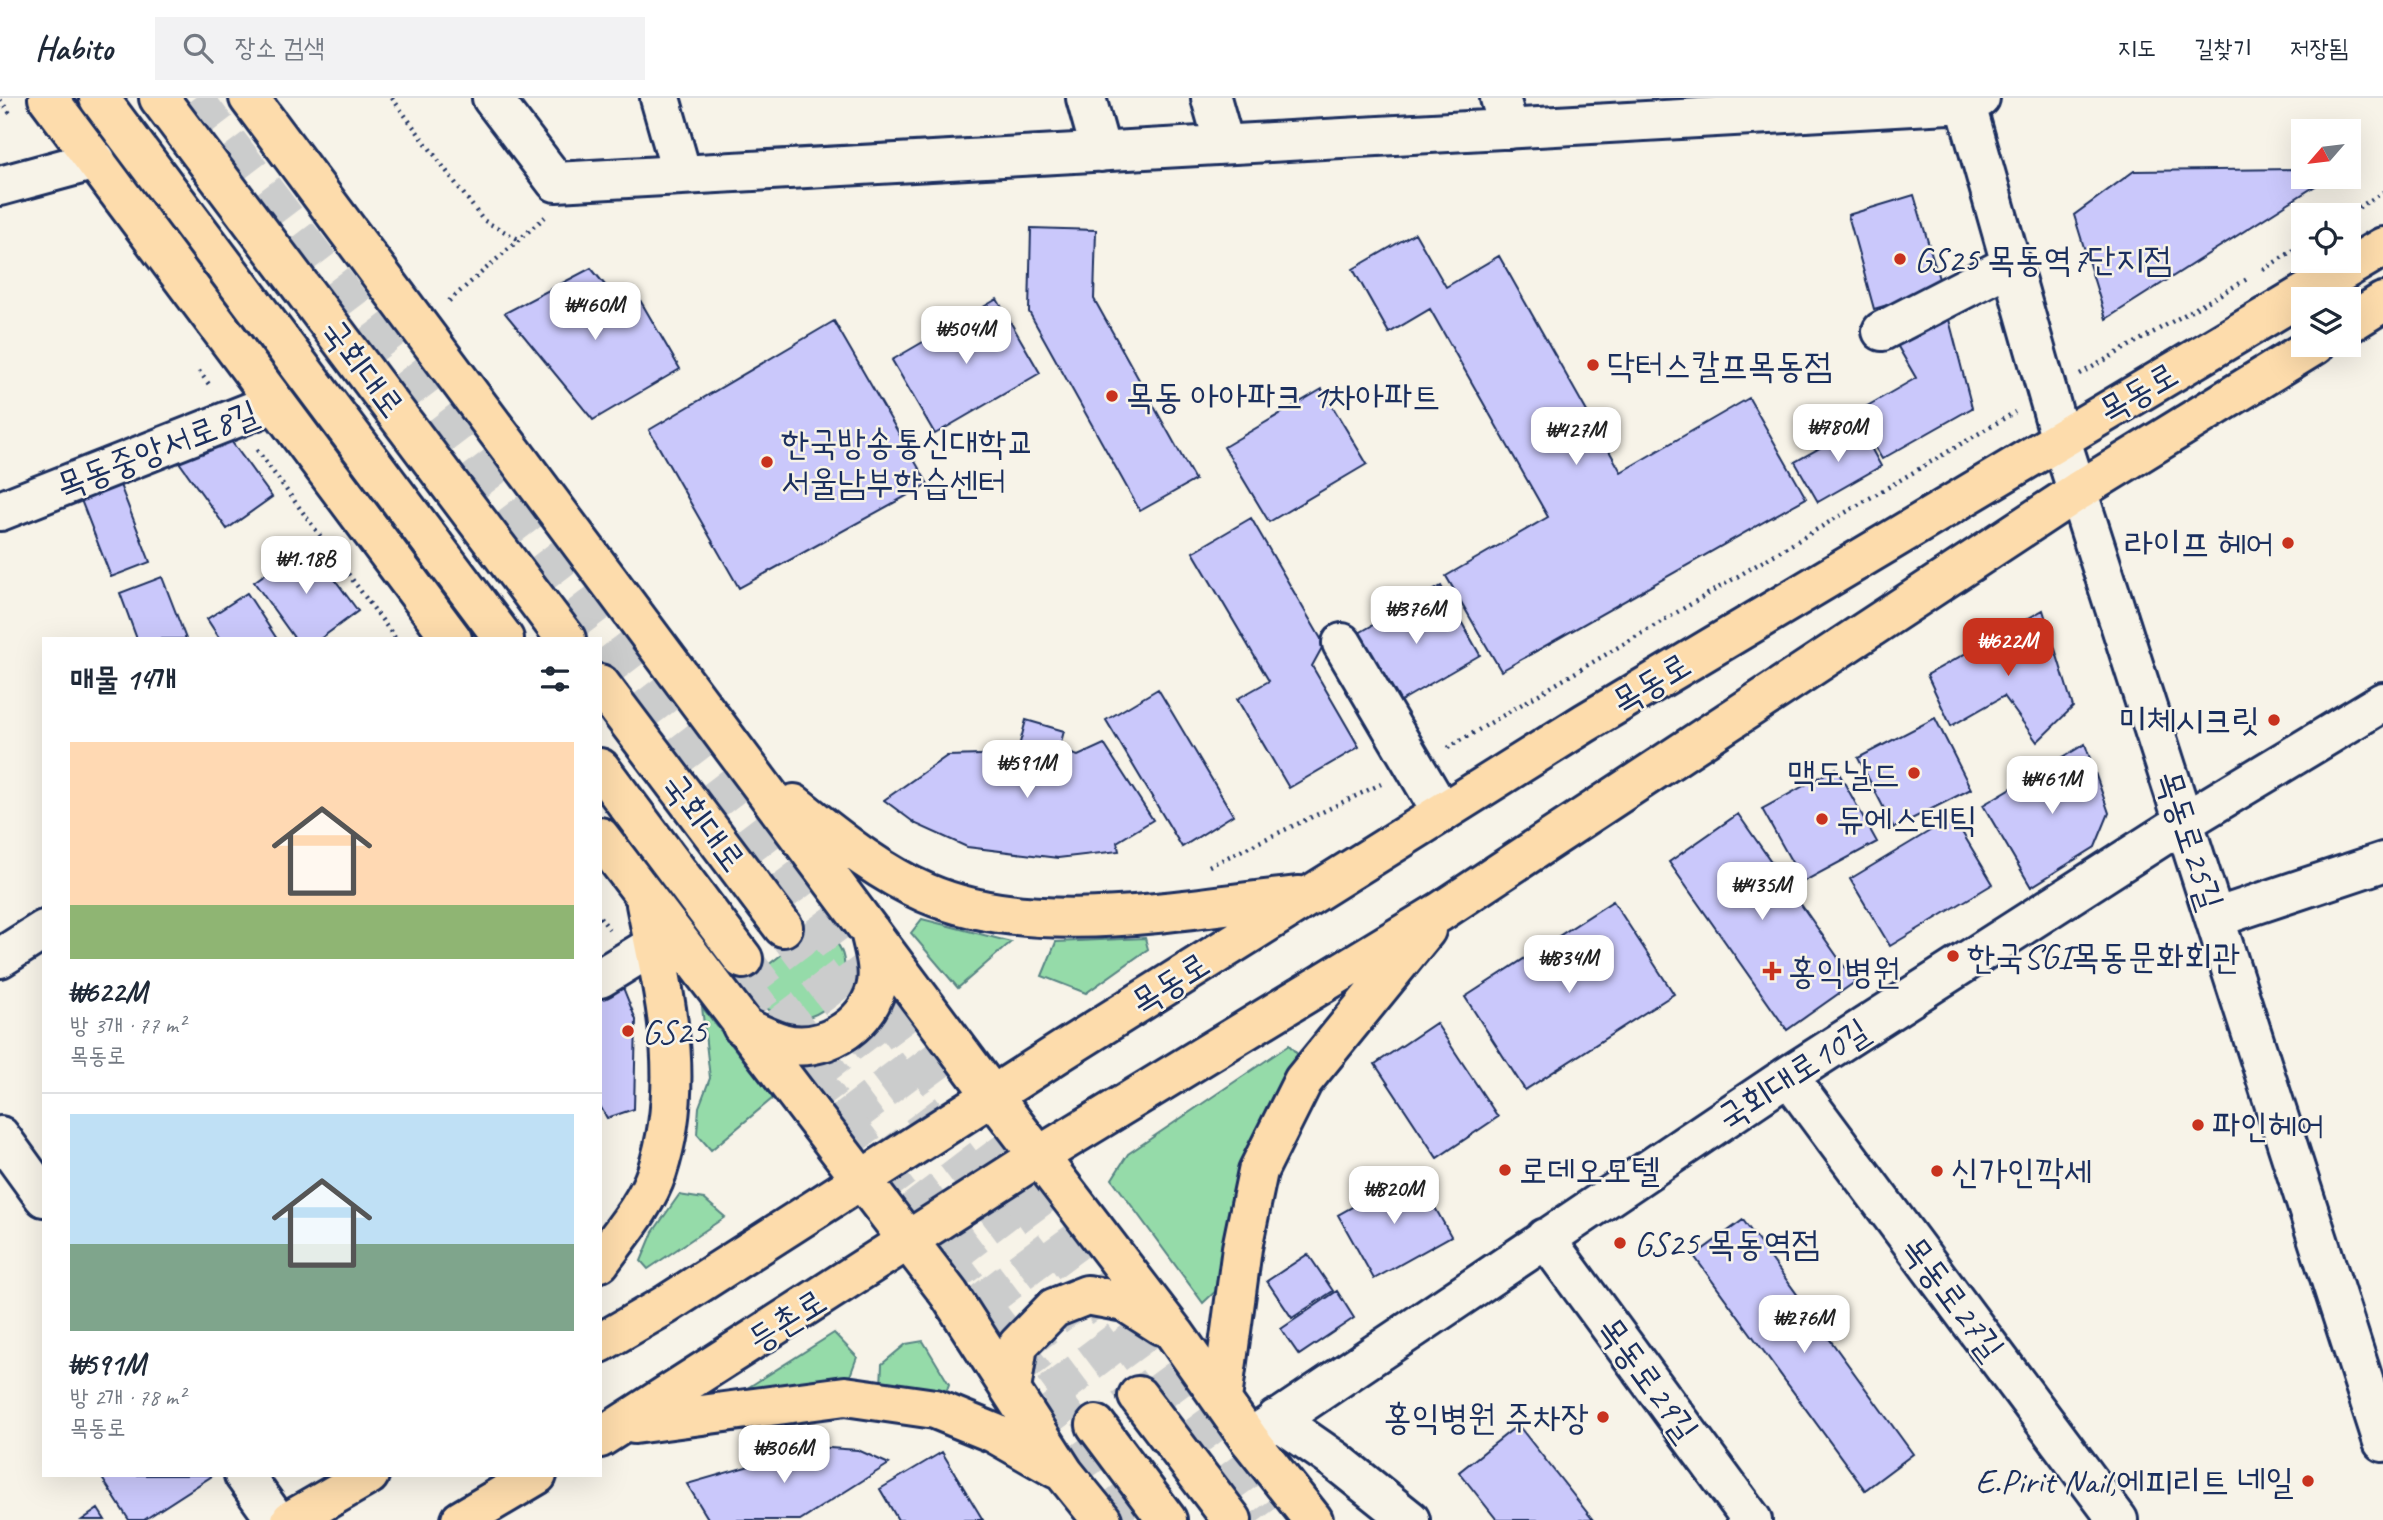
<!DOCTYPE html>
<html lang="ko">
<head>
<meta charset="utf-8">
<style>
  :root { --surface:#fff; --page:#f2f2f3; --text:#1f2937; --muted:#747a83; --line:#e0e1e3; --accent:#c8321e }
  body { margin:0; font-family:Caveat,"Poor Story",sans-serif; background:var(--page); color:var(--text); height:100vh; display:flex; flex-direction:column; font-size:26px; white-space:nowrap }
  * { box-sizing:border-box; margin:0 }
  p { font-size:23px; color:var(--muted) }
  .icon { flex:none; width:38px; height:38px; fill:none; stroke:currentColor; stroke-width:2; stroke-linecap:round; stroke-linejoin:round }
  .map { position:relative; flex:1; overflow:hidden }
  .drawer { position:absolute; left:42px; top:539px; width:560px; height:840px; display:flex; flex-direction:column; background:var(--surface); border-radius:0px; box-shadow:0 7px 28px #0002 }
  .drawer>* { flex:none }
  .needle { width:46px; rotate:242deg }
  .buttons { position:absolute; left:2291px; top:21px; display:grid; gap:14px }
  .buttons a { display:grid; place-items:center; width:70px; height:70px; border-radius:0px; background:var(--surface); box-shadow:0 7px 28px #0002; font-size:35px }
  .price { position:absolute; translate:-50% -60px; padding:0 16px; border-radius:14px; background:#fff; color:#222; font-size:23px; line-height:46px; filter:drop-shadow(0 2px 4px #0008) }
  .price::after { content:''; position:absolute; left:50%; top:42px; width:21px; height:16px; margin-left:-10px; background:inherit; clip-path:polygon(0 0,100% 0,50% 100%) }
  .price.on { background:var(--accent); color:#fff }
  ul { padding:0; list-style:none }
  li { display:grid; align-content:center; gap:14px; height:371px; padding:0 28px }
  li+li { border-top:2px solid var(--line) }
  li span { display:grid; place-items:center; height:217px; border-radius:0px; color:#555 }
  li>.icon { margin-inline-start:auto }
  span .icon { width:126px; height:126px; fill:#fffc; stroke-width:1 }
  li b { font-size:30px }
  h2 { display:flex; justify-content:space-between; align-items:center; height:84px; padding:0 28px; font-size:30px }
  header { display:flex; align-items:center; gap:42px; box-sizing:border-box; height:98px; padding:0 35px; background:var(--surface); border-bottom:2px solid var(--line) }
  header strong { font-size:33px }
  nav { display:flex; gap:38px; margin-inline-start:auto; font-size:24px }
  .search { width:490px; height:63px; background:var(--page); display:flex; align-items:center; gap:18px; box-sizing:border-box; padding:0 24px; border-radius:0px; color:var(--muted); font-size:26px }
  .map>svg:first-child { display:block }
  .green { fill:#95dba9; stroke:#588584; stroke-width:2 }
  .building { fill:#cac8fb; stroke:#1b2f5e; stroke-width:2 }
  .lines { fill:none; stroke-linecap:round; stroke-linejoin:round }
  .major-tunnel { stroke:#cbcccc; stroke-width:38; stroke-dasharray:38 19; stroke-linecap:butt }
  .highway-tunnel { stroke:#cbcccc; stroke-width:38; stroke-dasharray:38 19; stroke-linecap:butt }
  .minor-casing { stroke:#1b2f5e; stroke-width:44 }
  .major-casing { stroke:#1b2f5e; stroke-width:44 }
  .path { stroke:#1b2f5e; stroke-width:4.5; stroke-dasharray:2 5; stroke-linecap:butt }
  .minor { stroke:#f7f3e8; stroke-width:38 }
  .major { stroke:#fddcac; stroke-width:38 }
  .poi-dot { fill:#c8321e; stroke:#f7f3e8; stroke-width:2.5 }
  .labels { text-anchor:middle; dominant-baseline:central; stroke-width:5; stroke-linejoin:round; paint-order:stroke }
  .poi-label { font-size:35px; fill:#1b2f5e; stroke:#f7f3e8; text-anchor:start }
  .street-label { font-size:35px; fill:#1b2f5e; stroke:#f7f3e8 }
</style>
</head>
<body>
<header>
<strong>Habito</strong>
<div class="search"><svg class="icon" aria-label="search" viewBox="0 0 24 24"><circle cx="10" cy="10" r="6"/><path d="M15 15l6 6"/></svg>장소 검색</div>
<nav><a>지도</a><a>길찾기</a><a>저장됨</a></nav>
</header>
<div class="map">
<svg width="2383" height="1422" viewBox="0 0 2383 1422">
  <rect width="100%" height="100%" fill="#f7f3e8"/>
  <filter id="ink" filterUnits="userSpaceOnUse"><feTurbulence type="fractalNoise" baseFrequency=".0143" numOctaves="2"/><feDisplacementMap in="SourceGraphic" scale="14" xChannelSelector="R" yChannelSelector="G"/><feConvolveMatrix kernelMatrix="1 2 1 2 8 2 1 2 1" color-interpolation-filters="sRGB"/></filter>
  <g filter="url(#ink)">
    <path class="green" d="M922,821L1011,844L958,890L911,835Z
      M821,826C827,834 837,843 841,852C853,880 832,919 800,920C787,921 770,912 758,907L745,885Z
      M1145,840L1148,851L1086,895L1042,878L1056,844Z
      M702,909L773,1000L711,1052L697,1036L699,1009L710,980Z
      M1289,947L1299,958L1261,1025L1242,1074L1220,1189L1203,1205L1112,1081L1128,1056Z
      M679,1097L704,1101L725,1119L648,1171L641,1163L653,1134Z
      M834,1235L857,1259L847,1286L741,1294Z
      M923,1243L949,1286L944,1300L881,1289L882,1266L906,1246Z"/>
    <path class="building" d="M2303,71V79H2319L2323,83L2106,221L2074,117L2134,73Z
      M1914,97L1942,191L1874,211L1848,117Z
      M1031,130L1096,132L1094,201L1195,382L1140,413L1029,214Z
      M1415,135L1446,189L1499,158L1621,374L1749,300L1806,400L1501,573L1446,478L1548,419L1430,211L1389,235L1353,171Z
      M591,170L618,203L633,190L680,271L593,322L505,215Z
      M997,201L1040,275L935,336L892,262Z
      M1946,210L1972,310L1882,361L1855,315L1916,280L1893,240Z
      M834,223L928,386L739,490L649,332Z
      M1322,291L1367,366L1269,424L1224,349Z
      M1859,328L1881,368L1818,404L1795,364Z
      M223,332L272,399L227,431L179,364Z
      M120,387L150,464L111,479L81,402Z
      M1251,420L1324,546L1312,568L1359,649L1289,690L1237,601L1269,583L1193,454Z
      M308,445L358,513L320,541H295L254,484Z
      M162,479L186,541H137L120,495Z
      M1441,488L1480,557L1392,608L1352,539Z
      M247,495L277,541H220L207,521Z
      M2043,512L2073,609L2037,644L2004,598L1951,628L1927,577Z
      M1158,591L1233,717L1182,749L1106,622Z
      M1935,620L1971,691L1894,730L1858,660Z
      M1026,622L1064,633L1059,652L1078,658L1104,646L1153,722L1117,744L1119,753L1058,760L967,749L916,726L884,702L947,658L1017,656Z
      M2085,646L2109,715L2095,749L2031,789L1983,707Z
      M1836,670L1877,744L1803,784L1762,711Z
      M1738,716L1855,884L1787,932L1669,764Z
      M1953,719L1993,786L1890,848L1850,781Z
      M1613,803L1674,896L1525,992L1465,899Z
      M622,887L636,922L634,1011L607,1020L600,1008V899Z
      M1436,925L1498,1019L1437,1060L1375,966Z
      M1415,1074L1451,1138L1374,1181L1338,1117Z
      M1743,1122L1913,1356L1865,1392L1694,1158Z
      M1308,1156L1333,1193L1292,1220L1267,1183Z
      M1337,1193L1354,1220L1299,1257L1281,1231Z
      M1518,1327L1593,1422H1497L1459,1374Z
      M815,1349L858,1352L889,1366L800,1422H709L687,1386Z
      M942,1354L983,1422H898L880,1391Z
      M100,1377H211L212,1378L144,1422H129Z
      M98,1411L105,1422H82Z"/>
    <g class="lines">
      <path class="major-tunnel" d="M783,829L1138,1298
        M743,861L1096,1327"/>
      <path class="highway-tunnel" d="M194,0L781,771L1260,1422
        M706,838L1143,1422"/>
      <defs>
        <path id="minor" d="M492,0L556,84L1966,5L1980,0
          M660,0L682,77
          M1086,0L1101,54
          M1211,0L1224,46
          M1500,0L1509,31
          M1964,0L2060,339L2383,1344
          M0,88L96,62
          M1882,233L2012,166
          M0,413L274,305
          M1342,545L1442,715
          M2215,820L2383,764
          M0,860L44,832
          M600,880L654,847
          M1788,978L2118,1422
          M0,1038L44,1099
          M1545,1140L1752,1422
          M1276,1321L1335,1362L1410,1422
          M1249,1341L1788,978L2184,724L2383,604
          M244,1377L276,1422"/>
        <path id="major" d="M48,0L452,541
          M99,0L504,541
          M159,0L566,541
          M249,0L992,997L1175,1236L1249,1341L1313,1422
          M2348,226L2383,204
          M600,586L783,829
          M600,670L743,861
          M794,706C836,739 876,773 926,795C1035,842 1184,810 1300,798
          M600,739L949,1196L1064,1375L1102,1422
          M742,928C755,934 769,941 782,945C821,956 865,929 876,891C881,872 874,851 870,833
          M600,1164C621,1135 646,1107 657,1074C687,982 664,896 646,806
          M600,1245L664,1208L1065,951L1585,625L2383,149
          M1011,1292L1018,1247L1054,1210L1087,1197L1125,1204L1161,1227
          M1138,1298L1232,1422
          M1222,1301L1242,1150L1258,1073L1303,983L1426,832
          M634,1326L845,1298L935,1311L994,1335L1057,1371
          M1096,1327L1167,1422
          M600,1340L1039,1058L1440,814L2078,393L2315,247
          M291,1422L369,1377
          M461,1422L537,1377"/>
      </defs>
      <use href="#minor" class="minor-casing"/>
      <use href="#major" class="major-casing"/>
      <path class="path" d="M392,0L483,122L518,141
        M0,2L12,18
        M2347,117L2383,94
        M2263,172L2303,146
        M449,203L545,119
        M199,273L211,289
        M2080,276L2249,180
        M257,352L396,541
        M1448,650L2015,314
        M1209,768L1381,686
        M600,819L609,831"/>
      <use href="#minor" class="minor"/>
      <use href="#major" class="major"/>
    </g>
  </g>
  <g class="poi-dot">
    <circle cx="1900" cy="161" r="7"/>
    <circle cx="1593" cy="267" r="7"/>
    <circle cx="1112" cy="298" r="7"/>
    <circle cx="767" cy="364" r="7"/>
    <circle cx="2288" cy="445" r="7"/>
    <circle cx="2274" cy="622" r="7"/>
    <circle cx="1914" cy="675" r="7"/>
    <circle cx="1822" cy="721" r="7"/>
    <circle cx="1953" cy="858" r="7"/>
    <path d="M1768.5 862.5h7v7h7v7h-7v7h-7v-7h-7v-7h7z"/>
    <circle cx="628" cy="933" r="7"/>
    <circle cx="2198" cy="1027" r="7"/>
    <circle cx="1505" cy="1072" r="7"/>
    <circle cx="1937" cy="1073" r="7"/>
    <circle cx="1620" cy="1145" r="7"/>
    <circle cx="1603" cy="1319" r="7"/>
    <circle cx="2308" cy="1383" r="7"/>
  </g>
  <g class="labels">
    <g class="poi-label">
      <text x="1914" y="161">GS25 목동역7단지점</text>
      <text x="1607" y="267">닥터스칼프목동점</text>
      <text x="1126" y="298">목동 아아파크 1차아파트</text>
      <text x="781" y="344">한국방송통신대학교<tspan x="781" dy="40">서울남부학습센터</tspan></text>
      <text x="2274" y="445" text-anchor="end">라이프 헤어</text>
      <text x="2260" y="622" text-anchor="end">미체시크릿</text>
      <text x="1900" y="675" text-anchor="end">맥도날드</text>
      <text x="1836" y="721">듀에스테틱</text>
      <text x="1967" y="858">한국SGI목동문화회관</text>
      <text x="1788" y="873">홍익병원</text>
      <text x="642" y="933">GS25</text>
      <text x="2212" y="1027">파인헤어</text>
      <text x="1519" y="1072">로데오모텔</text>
      <text x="1951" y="1073">신가인깍세</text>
      <text x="1634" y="1145">GS25 목동역점</text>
      <text x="1589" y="1319" text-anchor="end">홍익병원 주차장</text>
      <text x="2294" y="1383" text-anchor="end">E.Pirit Nail,에피리트 네일</text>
    </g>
    <g class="street-label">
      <text transform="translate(363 270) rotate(53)">국회대로</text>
      <text transform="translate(2138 294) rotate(-30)">목동로</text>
      <text transform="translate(157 351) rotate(-21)">목동중앙서로8길</text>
      <text transform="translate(1651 585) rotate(-31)">목동로</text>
      <text transform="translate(704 724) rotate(53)">국회대로</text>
      <text transform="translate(2190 742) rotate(72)">목동로25길</text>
      <text transform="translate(1170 885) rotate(-32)">목동로</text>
      <text transform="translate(1793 976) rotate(-33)">국회대로10길</text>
      <text transform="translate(1953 1200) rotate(53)">목동로27길</text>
      <text transform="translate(787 1222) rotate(-32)">등촌로</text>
      <text transform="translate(1648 1281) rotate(54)">목동로29길</text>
    </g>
  </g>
</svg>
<div class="buttons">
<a><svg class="needle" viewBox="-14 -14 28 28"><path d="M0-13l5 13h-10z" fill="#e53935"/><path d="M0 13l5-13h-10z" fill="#747a83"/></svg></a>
<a><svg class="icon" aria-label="locate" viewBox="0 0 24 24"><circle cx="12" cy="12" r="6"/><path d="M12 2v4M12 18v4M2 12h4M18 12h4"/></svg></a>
<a><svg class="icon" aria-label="layers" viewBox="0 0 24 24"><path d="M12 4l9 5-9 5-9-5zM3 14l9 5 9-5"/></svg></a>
</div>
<b class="price" style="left:595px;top:244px">₩460M</b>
<b class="price" style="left:966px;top:268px">₩504M</b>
<b class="price" style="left:1838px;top:366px">₩780M</b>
<b class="price" style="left:1576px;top:369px">₩427M</b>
<b class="price" style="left:306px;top:498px">₩1.18B</b>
<b class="price" style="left:1416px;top:548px">₩376M</b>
<b class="price on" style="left:2008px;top:580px">₩622M</b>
<b class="price" style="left:1027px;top:702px">₩591M</b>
<b class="price" style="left:2052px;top:718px">₩461M</b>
<b class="price" style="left:1762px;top:824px">₩435M</b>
<b class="price" style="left:1569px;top:897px">₩834M</b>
<b class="price" style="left:1394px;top:1128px">₩820M</b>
<b class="price" style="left:1804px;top:1257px">₩276M</b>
<b class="price" style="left:784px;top:1387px">₩306M</b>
<section class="drawer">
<h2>매물 14개<svg class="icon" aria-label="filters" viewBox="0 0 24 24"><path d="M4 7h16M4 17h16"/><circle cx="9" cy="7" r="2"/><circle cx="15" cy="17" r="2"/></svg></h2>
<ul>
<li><span style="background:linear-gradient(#ffd9b3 75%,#8fb573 0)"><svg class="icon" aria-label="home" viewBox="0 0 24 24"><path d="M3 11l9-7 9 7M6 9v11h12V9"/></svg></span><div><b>₩622M</b><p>방 3개 · 77 m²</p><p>목동로</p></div></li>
<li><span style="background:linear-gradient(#bfe0f5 60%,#7fa58c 0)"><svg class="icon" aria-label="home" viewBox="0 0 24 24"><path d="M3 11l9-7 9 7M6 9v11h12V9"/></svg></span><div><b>₩591M</b><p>방 2개 · 78 m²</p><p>목동로</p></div></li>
</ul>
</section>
</div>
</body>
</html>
